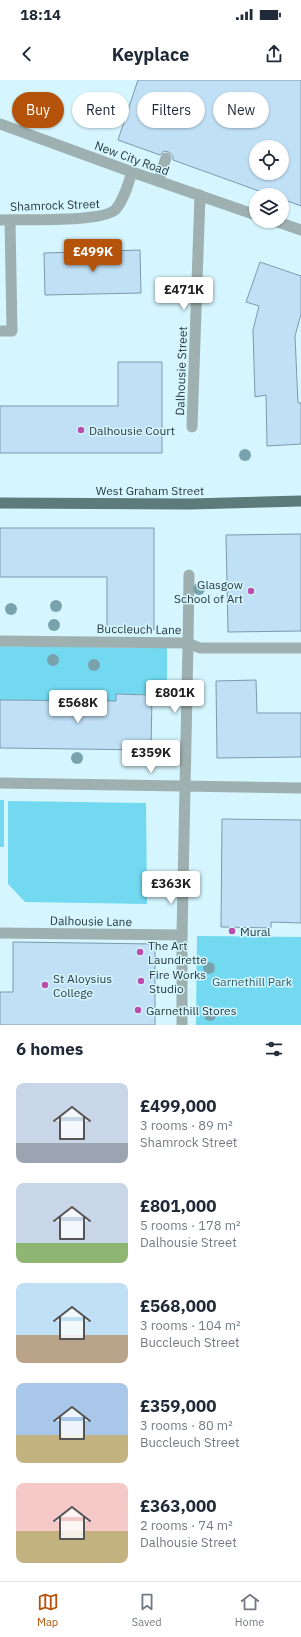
<!DOCTYPE html>
<html lang="en">
<head>
<meta charset="utf-8">
<style>
  :root { --surface:#fff; --page:#f2f2f3; --text:#1f2937; --muted:#747a83; --line:#e0e1e3; --accent:#b45309 }
  body { margin:0; font-family:"IBM Plex Sans",sans-serif; background:var(--page); color:var(--text); height:100vh; display:flex; flex-direction:column; font-size:15px; white-space:nowrap }
  * { box-sizing:border-box; margin:0 }
  p { font-size:13px; color:var(--muted) }
  .icon { flex:none; width:22px; height:22px; fill:none; stroke:currentColor; stroke-width:2; stroke-linecap:round; stroke-linejoin:round }
  .map { position:relative; height:945px; overflow:hidden }
  .side { display:flex; flex-direction:column; background:var(--surface); flex:1 }
  .side>* { flex:none }
  .hud { position:absolute; left:12px; top:12px; width:277px; height:36px; display:flex; gap:8px }
  .controls { position:absolute; left:249px; top:60px; display:grid; gap:8px }
  .controls a { display:grid; place-items:center; width:40px; height:40px; border-radius:50%; background:var(--surface); box-shadow:0 1px 3px #0004; font-size:20px }
  .price { position:absolute; translate:-50% -34px; padding:0 9px; border-radius:4px; background:#fff; color:#222; font-size:13px; line-height:26px; filter:drop-shadow(0 1px 2px #0008) }
  .price::after { content:''; position:absolute; left:50%; top:24px; width:12px; height:9px; margin-left:-6px; background:inherit; clip-path:polygon(0 0,100% 0,50% 100%) }
  .price.active { background:var(--accent); color:#fff }
  ul { padding:0; list-style:none }
  li { display:flex; align-items:center; gap:12px; height:100px; padding:0 16px }
  li span { display:grid; place-items:center; flex:none; width:112px; height:80px; border-radius:8px; color:#555 }
  li>.icon { margin-inline-start:auto }
  span .icon { width:48px; height:48px; fill:#fffc; stroke-width:1 }
  li b { font-size:17px }
  h2 { display:flex; justify-content:space-between; align-items:center; height:48px; padding:0 16px; font-size:17px }
  .chip { padding:0 14px; border-radius:18px; background:var(--surface); box-shadow:0 1px 3px #0004; font-size:14px; line-height:36px }
  .chip.active { background:var(--accent); color:#fff }
  .status { display:flex; justify-content:space-between; align-items:center; height:28px; padding:0 20px; background:var(--surface); direction:ltr }
  .status svg { height:11px; fill:currentColor }
  header { display:flex; justify-content:space-between; align-items:center; height:52px; padding:0 16px; background:var(--surface); font-size:18px; font-weight:700 }
  .tab-bar { display:flex; justify-content:space-around; align-items:center; height:56px; border-top:1px solid var(--line); background:var(--surface); font-size:11px; color:var(--muted) }
  .tab-bar a { display:grid; justify-items:center; gap:2px }
  .tab-bar .active { color:var(--accent) }
  .map>svg:first-child { display:block }
  .green { fill:#72d9f1 }
  .building { fill:#c0e0f6; stroke:#7c99ae; fill-rule:evenodd }
  .lines { fill:none; stroke-linecap:round; stroke-linejoin:round }
  .service { stroke:#9eb0af; stroke-width:11 }
  .minor { stroke:#9eb0af; stroke-width:11 }
  .primary { stroke:#5b7c7a; stroke-width:11 }
  .tree { fill:#78a3ad }
  .poi-dot { fill:#bb4dab; stroke:#d5f6fe; stroke-width:1.5 }
  .labels { text-anchor:middle; dominant-baseline:central; stroke-width:3; stroke-linejoin:round; paint-order:stroke }
  .street-label { font-size:12px; fill:#29393e; stroke:#d5f6fe }
  .poi-label { font-size:12px; fill:#29393e; stroke:#d5f6fe; text-anchor:start }
  .park-label { font-size:12px; fill:#2c5f6b; stroke:#d5f6fe }
</style>
</head>
<body>
<div class="status"><b>18:14</b><svg viewBox="0 0 49 12"><path d="M0 12V9h3v3zM5 12V6h3v6zM10 12V3h3v9zM15 12V0h3v12zM26 1h20v11H26zM47 4h2v5h-2z"/></svg></div>
<header><svg class="icon" aria-label="back" viewBox="0 0 24 24"><path d="M15 5l-7 7 7 7"/></svg>Keyplace<svg class="icon" aria-label="share" viewBox="0 0 24 24"><path d="M12 15V3M7 8l5-5 5 5M5 13v7h14v-7"/></svg></header>
<div class="map">
<svg width="301" height="945" viewBox="0 0 301 945">
  <rect width="100%" height="100%" fill="#d5f6fe"/>
  <path class="green" d="M0,566L167,568V614H116V621L0,620Z
    M0,720H4V767H0Z
    M8,721L146,723L147,824L25,822L8,804Z
    M197,856L301,857V945H196Z"/>
  <path class="building" d="M138,0H301V126L282,119V115H270L173,80V76L169,72L164,71L160,75L118,60ZM256,67H282V93H256Z
    M140,170L141,213L45,215L44,173Z
    M260,182L301,196V234L295,256L298,323H301V364L267,366L266,315L255,317L253,250L259,226L246,222Z
    M118,282H162V373H0V326H118Z
    M0,448H154V550H107V497H0Z
    M301,454V551L228,552L226,455Z
    M256,600L257,633H301V677L217,678L216,601Z
    M116,614L152,615L151,670L0,668V620L116,621Z
    M222,739L301,740V843L271,842V848L221,847Z
    M13,862L155,864V945H0V912H13Z"/>
  <g class="lines">
    <path class="service" d="M158,101L166,78
      M0,251H12L10,140
      M0,561L188,563L200,568H301
      M188,563L189,495
      M0,853L182,855"/>
    <path class="minor" d="M0,44L132,92L256,135
      M0,140C21,139 104,143 116,129C124,119 128,105 132,92
      M275,141L301,150
      M192,347L200,115
      M0,703L301,708
      M182,945V855L188,563"/>
    <path class="primary" d="M0,423L190,424L301,421"/>
  </g>
  <g class="tree">
    <circle cx="245" cy="375" r="6"/>
    <circle cx="199" cy="509" r="6"/>
    <circle cx="56" cy="526" r="6"/>
    <circle cx="11" cy="529" r="6"/>
    <circle cx="54" cy="545" r="6"/>
    <circle cx="53" cy="580" r="6"/>
    <circle cx="94" cy="585" r="6"/>
    <circle cx="77" cy="678" r="6"/>
    <circle cx="209" cy="888" r="6"/>
    <circle cx="210" cy="935" r="6"/>
  </g>
  <g class="poi-dot">
    <circle cx="81" cy="350" r="4"/>
    <circle cx="251" cy="511" r="4"/>
    <circle cx="232" cy="851" r="4"/>
    <circle cx="140" cy="872" r="4"/>
    <circle cx="141" cy="901" r="4"/>
    <circle cx="45" cy="905" r="4"/>
    <circle cx="138" cy="930" r="4"/>
  </g>
  <g class="labels">
    <g class="street-label">
      <text transform="translate(132 78) rotate(20)">New City Road</text>
      <text transform="translate(55 125) rotate(-2)">Shamrock Street</text>
      <text transform="translate(181 291) rotate(-88)">Dalhousie Street</text>
      <text x="150" y="410">West Graham Street</text>
      <text transform="translate(139 549) rotate(1)">Buccleuch Lane</text>
      <text transform="translate(91 841) rotate(1)">Dalhousie Lane</text>
    </g>
    <g class="poi-label">
      <text x="89" y="350">Dalhousie Court</text>
      <text x="243" y="504" text-anchor="end">Glasgow<tspan x="243" dy="14">School of Art</tspan></text>
      <text x="240" y="851">Mural</text>
      <text x="148" y="865">The Art<tspan x="148" dy="14">Laundrette</tspan></text>
      <text x="149" y="894">Fire Works<tspan x="149" dy="14">Studio</tspan></text>
      <text x="53" y="898">St Aloysius<tspan x="53" dy="14">College</tspan></text>
      <text x="146" y="930">Garnethill Stores</text>
    </g>
    <g class="park-label">
      <text x="252" y="901">Garnethill Park</text>
    </g>
  </g>
</svg>
<div class="controls">
<a><svg class="icon" aria-label="locate" viewBox="0 0 24 24"><circle cx="12" cy="12" r="6"/><path d="M12 2v4M12 18v4M2 12h4M18 12h4"/></svg></a>
<a><svg class="icon" aria-label="layers" viewBox="0 0 24 24"><path d="M12 4l9 5-9 5-9-5zM3 14l9 5 9-5"/></svg></a>
</div>
<b class="price active" style="left:93px;top:193px">£499K</b>
<b class="price" style="left:184px;top:231px">£471K</b>
<b class="price" style="left:175px;top:634px">£801K</b>
<b class="price" style="left:78px;top:644px">£568K</b>
<b class="price" style="left:151px;top:694px">£359K</b>
<b class="price" style="left:171px;top:825px">£363K</b>
<div class="hud">
<a class="chip active">Buy</a>
<a class="chip">Rent</a>
<a class="chip">Filters</a>
<a class="chip">New</a>
</div>
</div>
<section class="side">
<h2>6 homes<svg class="icon" aria-label="filters" viewBox="0 0 24 24"><path d="M4 7h16M4 17h16"/><circle cx="9" cy="7" r="2"/><circle cx="15" cy="17" r="2"/></svg></h2>
<ul>
<li><span style="background:linear-gradient(#c9d6e8 75%,#9aa5b1 0)"><svg class="icon" aria-label="home" viewBox="0 0 24 24"><path d="M3 11l9-7 9 7M6 9v11h12V9"/></svg></span><div><b>£499,000</b><p>3 rooms · 89 m²</p><p>Shamrock Street</p></div></li>
<li><span style="background:linear-gradient(#c9d6e8 75%,#8fb573 0)"><svg class="icon" aria-label="home" viewBox="0 0 24 24"><path d="M3 11l9-7 9 7M6 9v11h12V9"/></svg></span><div><b>£801,000</b><p>5 rooms · 178 m²</p><p>Dalhousie Street</p></div></li>
<li><span style="background:linear-gradient(#bfe0f5 65%,#b9a48a 0)"><svg class="icon" aria-label="home" viewBox="0 0 24 24"><path d="M3 11l9-7 9 7M6 9v11h12V9"/></svg></span><div><b>£568,000</b><p>3 rooms · 104 m²</p><p>Buccleuch Street</p></div></li>
<li><span style="background:linear-gradient(#a9c7e8 65%,#c2b280 0)"><svg class="icon" aria-label="home" viewBox="0 0 24 24"><path d="M3 11l9-7 9 7M6 9v11h12V9"/></svg></span><div><b>£359,000</b><p>3 rooms · 80 m²</p><p>Buccleuch Street</p></div></li>
<li><span style="background:linear-gradient(#f6c9c9 60%,#c2b280 0)"><svg class="icon" aria-label="home" viewBox="0 0 24 24"><path d="M3 11l9-7 9 7M6 9v11h12V9"/></svg></span><div><b>£363,000</b><p>2 rooms · 74 m²</p><p>Dalhousie Street</p></div></li>
</ul>
</section>
<nav class="tab-bar">
<a class="active"><svg class="icon" aria-label="map" viewBox="0 0 24 24"><path d="M3 6l6-2 6 2 6-2v14l-6 2-6-2-6 2zM9 4v14M15 6v14"/></svg>Map</a>
<a><svg class="icon" aria-label="saved" viewBox="0 0 24 24"><path d="M7 4h10v16l-5-4-5 4z"/></svg>Saved</a>
<a><svg class="icon" aria-label="home" viewBox="0 0 24 24"><path d="M3 11l9-7 9 7M6 9v11h12V9"/></svg>Home</a>
</nav>
</body>
</html>
